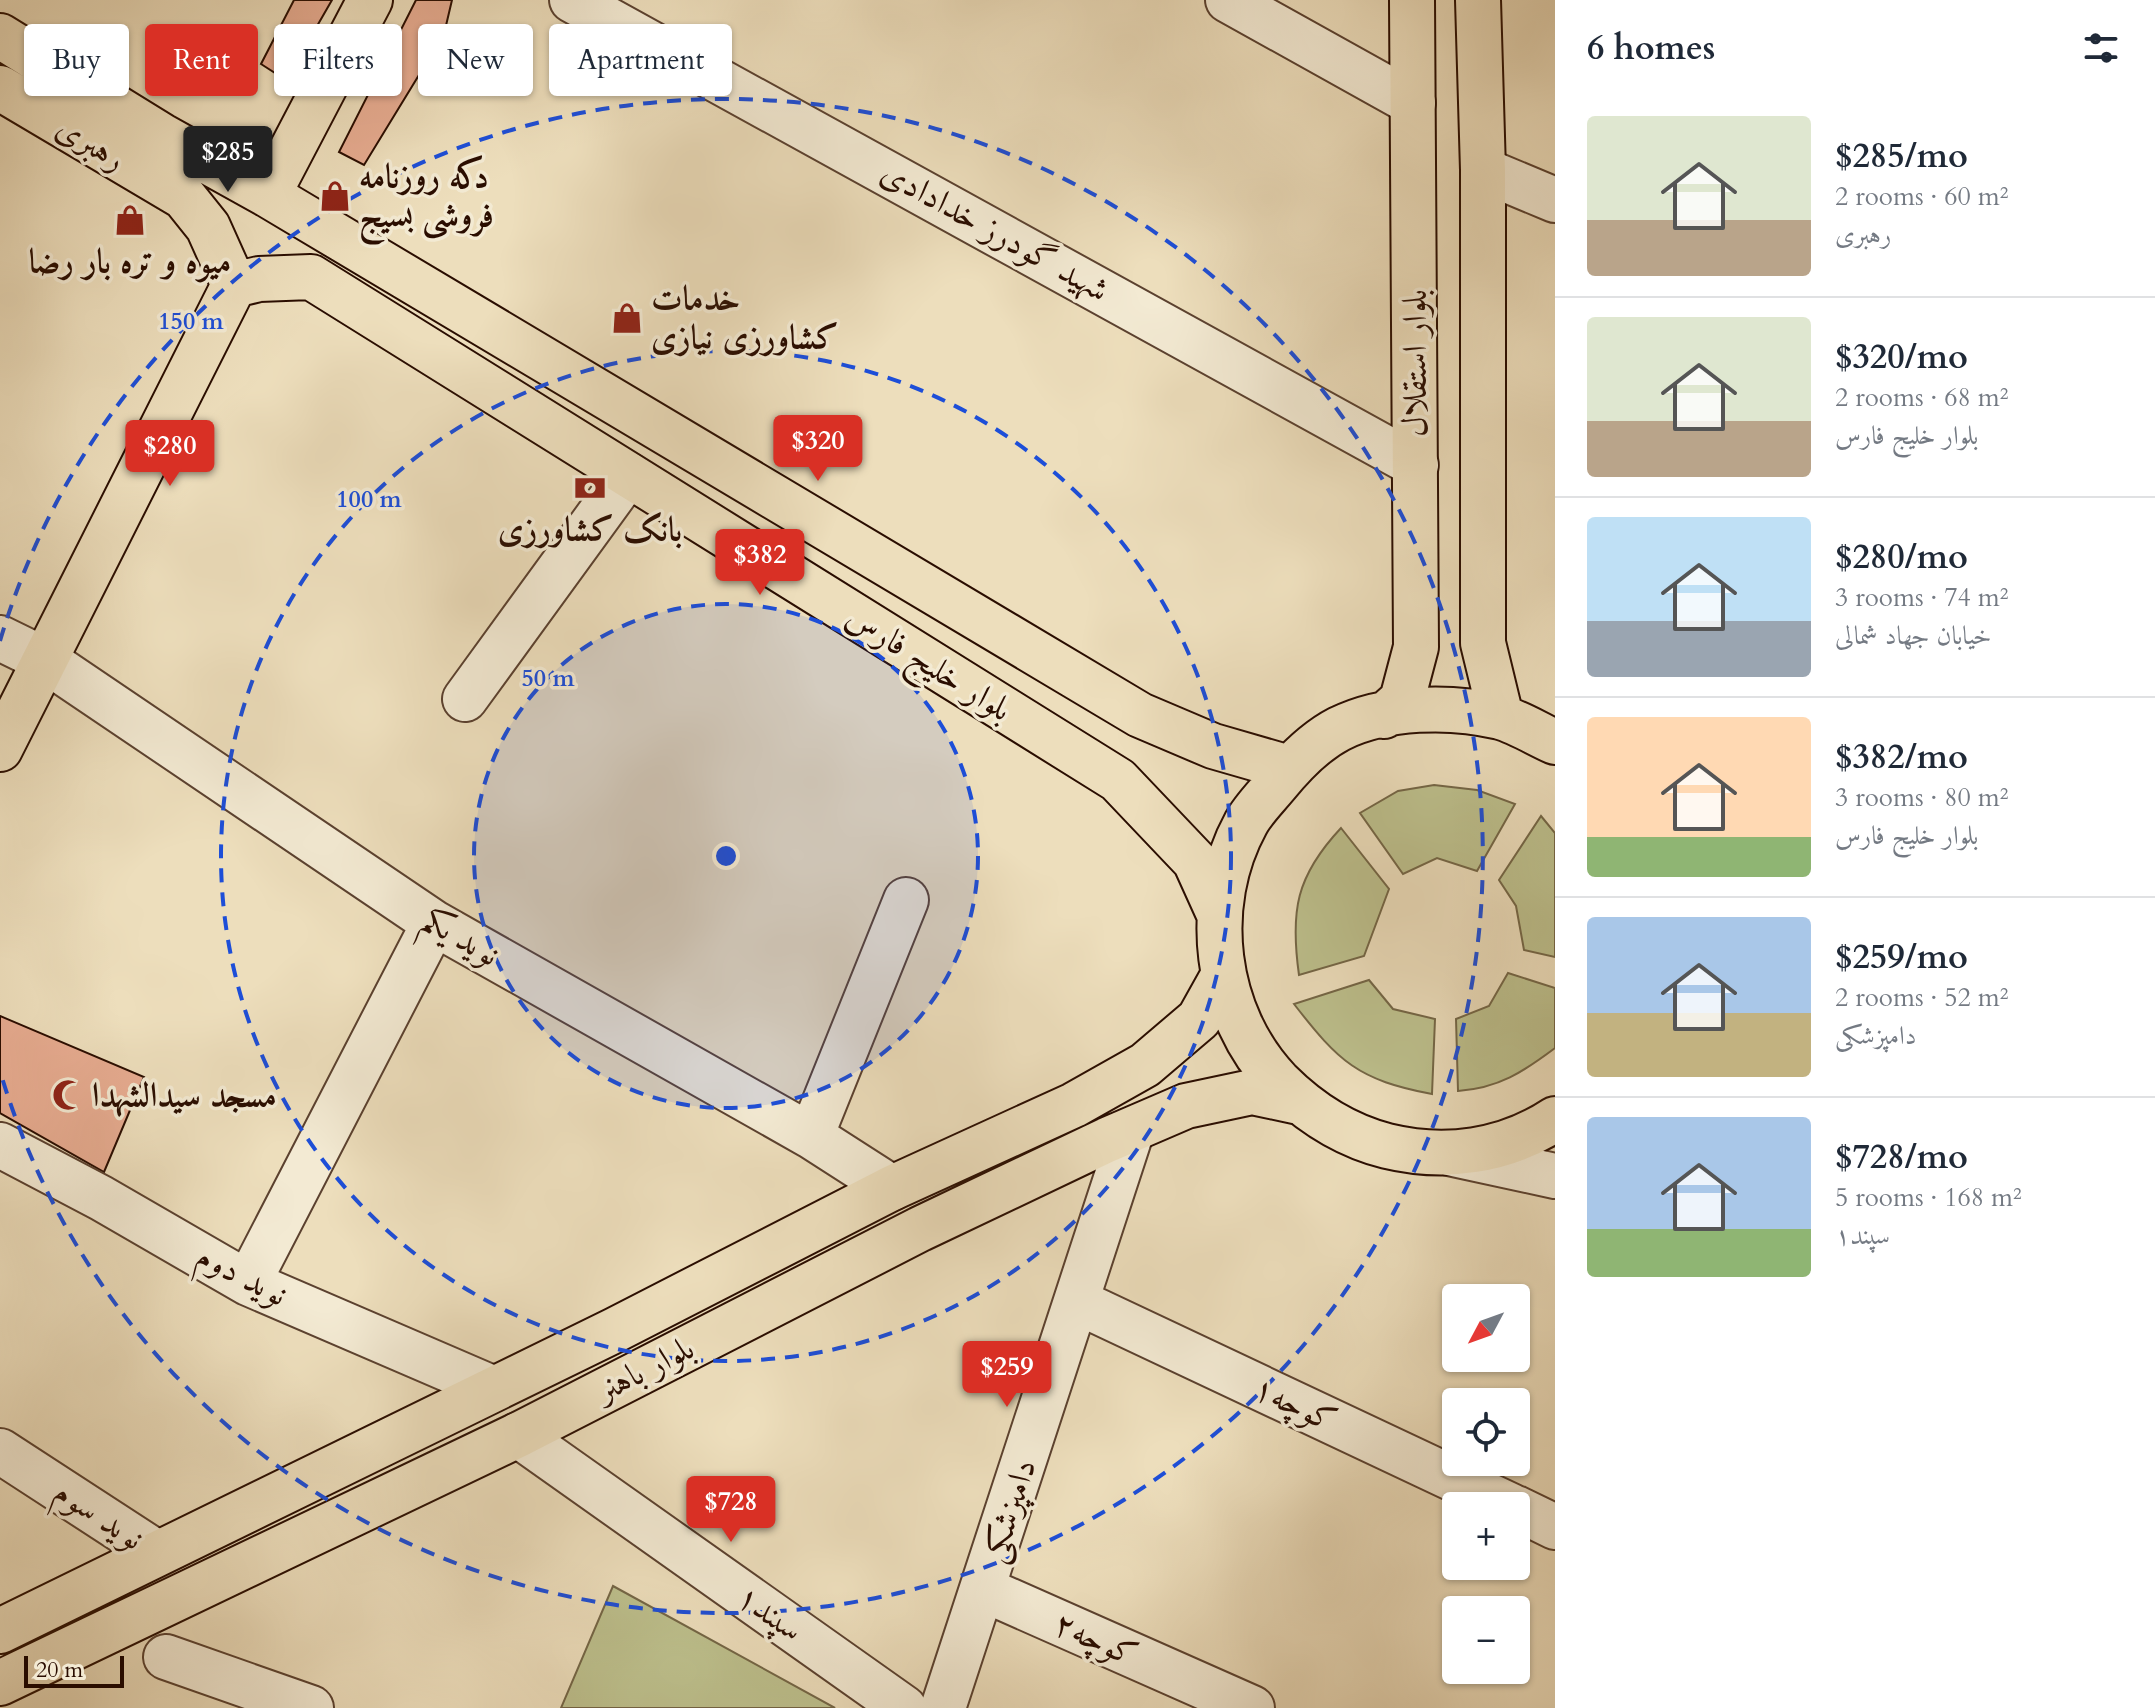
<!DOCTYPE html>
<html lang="en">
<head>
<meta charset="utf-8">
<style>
  :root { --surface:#fff; --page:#f6f6f7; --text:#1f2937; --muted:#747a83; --line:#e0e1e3; --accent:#d93025 }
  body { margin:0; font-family:Cardo,Amiri,serif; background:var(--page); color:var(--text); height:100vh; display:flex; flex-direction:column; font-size:30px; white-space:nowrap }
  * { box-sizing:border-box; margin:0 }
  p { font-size:26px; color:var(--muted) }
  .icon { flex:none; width:44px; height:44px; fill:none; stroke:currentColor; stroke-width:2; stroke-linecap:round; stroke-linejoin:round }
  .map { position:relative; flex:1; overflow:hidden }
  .panel { display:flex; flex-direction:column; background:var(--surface); width:600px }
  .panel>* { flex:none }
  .top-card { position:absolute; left:24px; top:24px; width:760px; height:72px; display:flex; gap:16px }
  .needle { width:52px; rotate:229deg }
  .tools { position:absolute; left:1442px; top:1284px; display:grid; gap:16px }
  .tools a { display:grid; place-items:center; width:88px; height:88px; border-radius:8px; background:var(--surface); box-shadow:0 2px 6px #0004; font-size:40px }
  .scale { position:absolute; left:24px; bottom:20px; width:100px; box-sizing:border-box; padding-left:8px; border:4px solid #2a0d00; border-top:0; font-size:22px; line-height:28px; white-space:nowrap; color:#2a0d00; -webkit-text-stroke:6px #f3ead3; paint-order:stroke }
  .price { position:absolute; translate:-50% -68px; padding:0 18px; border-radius:8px; background:var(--accent); color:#fff; font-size:26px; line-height:52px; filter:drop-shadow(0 2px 4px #0008) }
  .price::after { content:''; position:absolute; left:50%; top:48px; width:24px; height:18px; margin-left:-12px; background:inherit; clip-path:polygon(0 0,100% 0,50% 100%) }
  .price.current { background:#222; color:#fff }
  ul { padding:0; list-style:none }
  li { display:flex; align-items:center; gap:24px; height:200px; padding:0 32px }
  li+li { border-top:2px solid var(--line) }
  li span { display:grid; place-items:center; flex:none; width:224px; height:160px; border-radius:8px; color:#555 }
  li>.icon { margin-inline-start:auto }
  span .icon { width:96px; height:96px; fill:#fffc; stroke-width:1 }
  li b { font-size:34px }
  h2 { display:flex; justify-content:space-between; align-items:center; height:96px; padding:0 32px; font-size:34px }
  .chip { padding:0 28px; border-radius:8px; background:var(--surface); box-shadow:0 2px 6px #0004; font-size:28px; line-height:72px }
  .chip.current { background:var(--accent); color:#fff }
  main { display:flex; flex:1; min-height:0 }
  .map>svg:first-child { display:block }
  .green { fill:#bdc08d; stroke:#746646; stroke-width:2 }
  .building { fill:#e7ac91; stroke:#2a0d00; stroke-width:2 }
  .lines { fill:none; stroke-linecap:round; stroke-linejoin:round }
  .minor-casing { stroke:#5b412f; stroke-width:48 }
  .major-casing { stroke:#2a0d00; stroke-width:48 }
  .minor { stroke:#f3ead3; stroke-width:44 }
  .major { stroke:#eddebc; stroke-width:44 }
  .ring { fill:none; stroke:#1d4ed8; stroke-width:4; stroke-dasharray:14 10 }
  .labels { text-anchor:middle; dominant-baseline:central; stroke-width:7; stroke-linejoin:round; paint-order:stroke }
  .street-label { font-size:34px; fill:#2a0d00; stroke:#f3ead3 }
  .poi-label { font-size:34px; font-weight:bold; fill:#2a0d00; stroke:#f3ead3; text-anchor:start }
  .centre { fill:#1d4ed8; stroke:#f3ead3; stroke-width:4 }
  .ring-label { font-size:24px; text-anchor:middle; font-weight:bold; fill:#1d4ed8; stroke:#f3ead3; stroke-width:7; stroke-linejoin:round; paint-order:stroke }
</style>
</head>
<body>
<main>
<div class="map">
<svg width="1555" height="1708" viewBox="0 0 1555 1708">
  <rect width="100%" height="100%" fill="#eddebc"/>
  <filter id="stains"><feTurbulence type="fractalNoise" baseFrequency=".0025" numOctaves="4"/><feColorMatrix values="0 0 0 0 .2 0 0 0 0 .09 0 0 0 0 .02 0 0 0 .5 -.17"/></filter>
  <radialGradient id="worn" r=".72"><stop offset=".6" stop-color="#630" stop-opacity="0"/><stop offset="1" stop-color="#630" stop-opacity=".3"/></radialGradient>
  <path class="green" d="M1434,785L1477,790L1515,804L1477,871L1437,858L1403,874L1360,813L1398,791Z
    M1541,816L1555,833V957L1524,950L1516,906L1499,880Z
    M1341,828L1389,889L1364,956L1299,975C1290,911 1296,876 1341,828Z
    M1508,973L1555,988V1048C1523,1072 1499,1088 1458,1091L1456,1019L1489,1006Z
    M1369,980L1393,1009L1435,1019L1432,1094C1358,1080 1339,1062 1294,1004Z
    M613,1586L835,1708H561Z"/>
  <path class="building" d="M294,0H332L286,80L261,64Z
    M416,0H452L444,34L364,165L339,152Z
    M0,1016L144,1077L104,1172L0,1113Z"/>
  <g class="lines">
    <defs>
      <path id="minor" d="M572,0L1416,465
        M1228,0L1413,103
        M1483,170L1555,200
        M0,638L45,660L434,923L811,1136L892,1188
        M465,699L628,475
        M811,1136L906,900
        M0,1145L101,1198L248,1283L492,1388
        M1449,1153L1555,1176
        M248,1283L434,923
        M1078,1302L1511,1506
        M518,1435L904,1708
        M0,1451L157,1553
        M1516,1508L1555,1527
        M983,1589L1252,1708
        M166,1657L311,1708
        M943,1708L1132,1130"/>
      <path id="major" d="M1478,0L1483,170V643L1501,717
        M0,36L162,136L268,195L1140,715L1213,746L1289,768
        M0,88L184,197L208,227L234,285
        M268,195L370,0
        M234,285L259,279L311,277L1118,780L1195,861L1219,914
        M1384,716L1402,700L1416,647L1412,0
        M1555,742C1537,734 1518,722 1500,717C1451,705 1385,706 1339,729C1314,742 1293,764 1276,785C1266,797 1253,810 1246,823C1201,905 1214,1014 1279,1082C1310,1113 1344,1135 1387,1146C1445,1160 1505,1152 1555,1119
        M0,749L234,285
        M0,1631L615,1330L892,1188L1074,1105L1145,1065L1199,1019L1223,976
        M0,1683L518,1435L920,1229L1107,1140L1186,1106L1252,1092L1299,1102"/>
    </defs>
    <use href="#minor" class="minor-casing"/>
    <use href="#major" class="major-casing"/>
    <use href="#minor" class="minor"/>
    <use href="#major" class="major"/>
  </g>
  <circle cx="726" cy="856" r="252" fill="#1d4ed8" fill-opacity=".12"/>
  <g class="ring">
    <circle cx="726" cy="856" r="252"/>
    <circle cx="726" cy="856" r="505"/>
    <path d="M0 641A757 757 0 1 1 0 1071"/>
  </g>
  <defs>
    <symbol id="shop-bare" viewBox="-9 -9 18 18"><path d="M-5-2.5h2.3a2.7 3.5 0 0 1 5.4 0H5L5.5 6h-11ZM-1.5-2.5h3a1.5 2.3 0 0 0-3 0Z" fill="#8f2418" stroke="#f3ead3" stroke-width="2.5" paint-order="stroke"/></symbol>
    <symbol id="bank-bare" viewBox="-9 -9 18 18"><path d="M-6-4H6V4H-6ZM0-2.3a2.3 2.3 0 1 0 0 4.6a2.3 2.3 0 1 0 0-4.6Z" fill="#8f2418" stroke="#f3ead3" stroke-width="2.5" paint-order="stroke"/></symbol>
    <symbol id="mosque-bare" viewBox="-9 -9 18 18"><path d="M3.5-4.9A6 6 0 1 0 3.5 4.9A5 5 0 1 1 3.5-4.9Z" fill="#8f2418" stroke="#f3ead3" stroke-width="2.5" paint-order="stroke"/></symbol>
  </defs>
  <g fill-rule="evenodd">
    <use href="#shop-bare" x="313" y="174" width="44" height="44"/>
    <use href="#shop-bare" x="108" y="198" width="44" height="44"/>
    <use href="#shop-bare" x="605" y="296" width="44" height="44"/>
    <use href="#bank-bare" x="568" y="466" width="44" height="44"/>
    <use href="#mosque-bare" x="46" y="1073" width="44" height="44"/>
  </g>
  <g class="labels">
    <g class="street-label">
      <text transform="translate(91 143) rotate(31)">رهبری</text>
      <text transform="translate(995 231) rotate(29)">شهید گودرز خدادادی</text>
      <text transform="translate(1415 363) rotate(-90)">بلوار استقلال</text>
      <text transform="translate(929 663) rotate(32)">بلوار خلیج فارس</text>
      <text transform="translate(461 937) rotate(30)">نوید یکم</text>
      <text transform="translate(242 1275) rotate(27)">نوید دوم</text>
      <text transform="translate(645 1369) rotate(-27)">بلوار باهنر</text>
      <text transform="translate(1295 1404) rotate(25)">کوچه۱</text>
      <text transform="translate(1009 1511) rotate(-72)">دامپزشکی</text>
      <text transform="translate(99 1515) rotate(33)">نوید سوم</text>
      <text transform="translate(770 1613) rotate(35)">سپند۱</text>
      <text transform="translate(1096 1639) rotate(24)">کوچه۲</text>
    </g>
    <g class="poi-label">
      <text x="359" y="176">دکه روزنامه<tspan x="359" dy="39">فروشی بسیج</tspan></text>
      <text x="130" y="261" text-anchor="middle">میوه و تره بار رضا</text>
      <text x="651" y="298">خدمات<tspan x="651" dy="39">کشاورزی نیازی</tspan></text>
      <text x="590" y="529" text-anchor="middle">بانک کشاورزی</text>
      <text x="92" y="1095">مسجد سیدالشهدا</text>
    </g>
  </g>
  <circle cx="726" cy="856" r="12" class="centre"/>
  <g class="ring-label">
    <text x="191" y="329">150 m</text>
    <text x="369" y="507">100 m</text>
    <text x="548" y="686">50 m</text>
  </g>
  <rect width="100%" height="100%" filter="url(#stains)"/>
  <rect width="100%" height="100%" fill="url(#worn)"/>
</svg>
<div class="tools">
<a><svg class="needle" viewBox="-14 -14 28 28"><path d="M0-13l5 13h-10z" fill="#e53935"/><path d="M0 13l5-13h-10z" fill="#747a83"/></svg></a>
<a><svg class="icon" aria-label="locate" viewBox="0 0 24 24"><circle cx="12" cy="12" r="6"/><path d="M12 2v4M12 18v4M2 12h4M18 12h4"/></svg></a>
<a>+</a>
<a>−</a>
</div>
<div class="scale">20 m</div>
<b class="price current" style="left:228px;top:194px">$285</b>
<b class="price" style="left:818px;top:483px">$320</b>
<b class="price" style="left:170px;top:488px">$280</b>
<b class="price" style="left:760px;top:597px">$382</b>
<b class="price" style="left:1007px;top:1409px">$259</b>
<b class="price" style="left:731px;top:1544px">$728</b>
<div class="top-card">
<a class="chip">Buy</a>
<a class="chip current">Rent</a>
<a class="chip">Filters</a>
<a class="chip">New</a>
<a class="chip">Apartment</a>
</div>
</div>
<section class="panel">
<h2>6 homes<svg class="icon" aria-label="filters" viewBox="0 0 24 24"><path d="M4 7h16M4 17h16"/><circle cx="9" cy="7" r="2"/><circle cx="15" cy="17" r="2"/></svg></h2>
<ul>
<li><span style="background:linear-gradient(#dfe7d0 65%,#b9a48a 0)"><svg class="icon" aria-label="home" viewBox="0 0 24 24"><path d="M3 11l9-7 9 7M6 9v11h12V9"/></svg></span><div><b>$285/mo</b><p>2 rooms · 60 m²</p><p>رهبری</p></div></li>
<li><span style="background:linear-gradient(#dfe7d0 65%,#b9a48a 0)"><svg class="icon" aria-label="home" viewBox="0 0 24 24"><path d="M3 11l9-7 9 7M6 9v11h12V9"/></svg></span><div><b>$320/mo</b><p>2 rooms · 68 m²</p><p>بلوار خلیج فارس</p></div></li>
<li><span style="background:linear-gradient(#bfe0f5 65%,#9aa5b1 0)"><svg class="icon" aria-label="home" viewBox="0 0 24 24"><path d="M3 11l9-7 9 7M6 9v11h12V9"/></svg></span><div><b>$280/mo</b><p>3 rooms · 74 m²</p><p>خیابان جهاد شمالی</p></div></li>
<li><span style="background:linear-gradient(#ffd9b3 75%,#8fb573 0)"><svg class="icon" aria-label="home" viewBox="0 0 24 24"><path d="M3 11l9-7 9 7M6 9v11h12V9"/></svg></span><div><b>$382/mo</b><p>3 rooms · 80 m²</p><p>بلوار خلیج فارس</p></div></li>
<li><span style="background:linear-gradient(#a9c7e8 60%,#c2b280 0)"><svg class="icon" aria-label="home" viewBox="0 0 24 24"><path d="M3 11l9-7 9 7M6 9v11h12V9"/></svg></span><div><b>$259/mo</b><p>2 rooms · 52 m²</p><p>دامپزشکی</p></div></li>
<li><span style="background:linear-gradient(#a9c7e8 70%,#8fb573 0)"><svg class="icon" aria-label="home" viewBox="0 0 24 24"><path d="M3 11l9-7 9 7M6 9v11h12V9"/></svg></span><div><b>$728/mo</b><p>5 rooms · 168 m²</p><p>سپند۱</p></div></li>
</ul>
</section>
</main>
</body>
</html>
